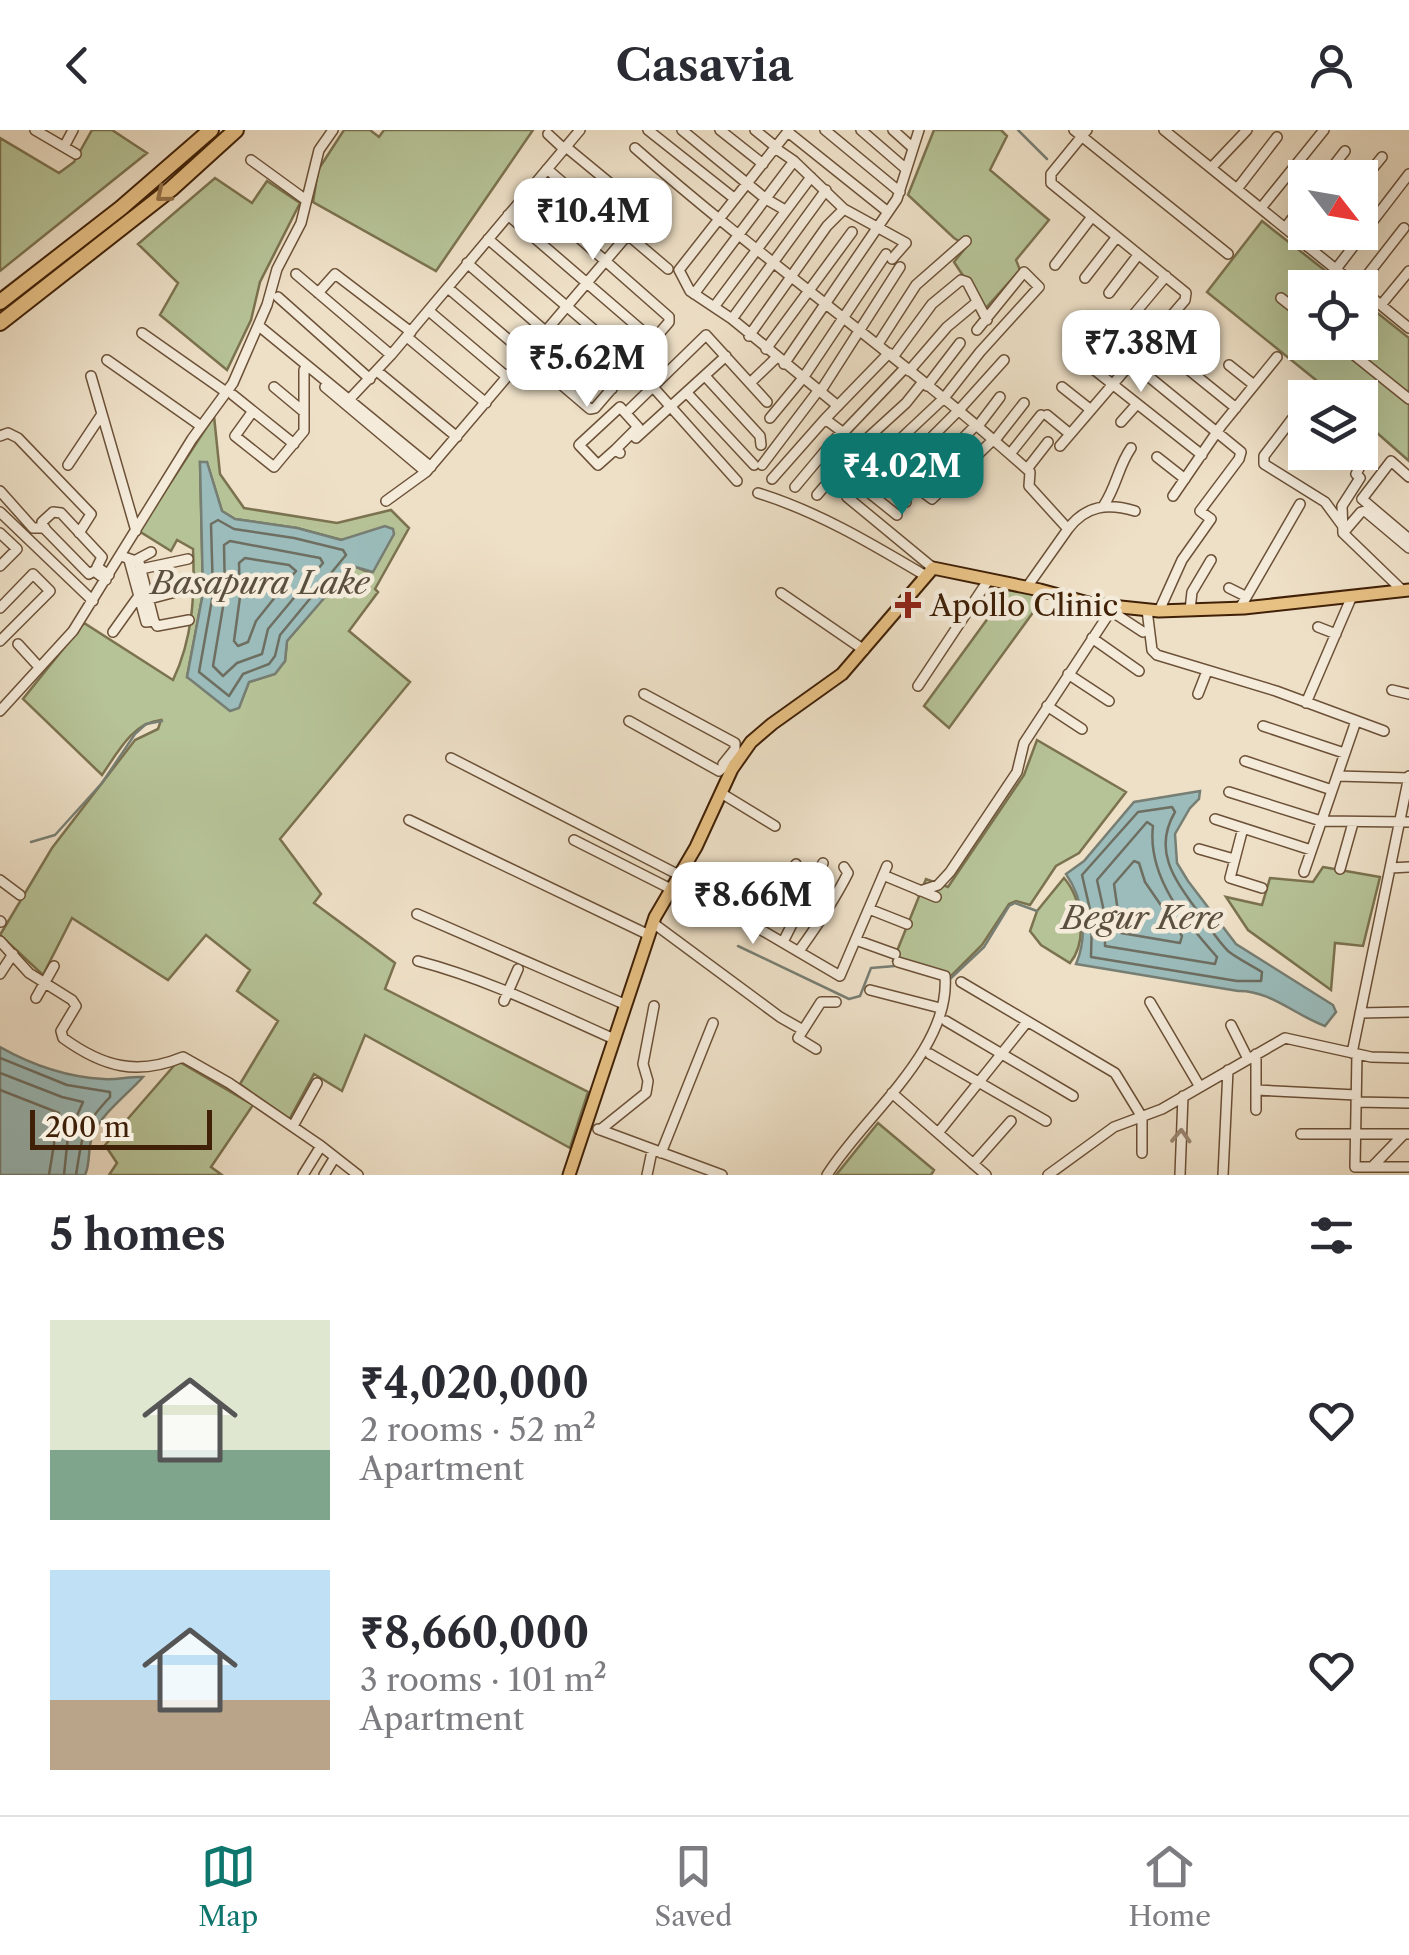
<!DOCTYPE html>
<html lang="en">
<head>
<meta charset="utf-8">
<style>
  :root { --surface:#fff; --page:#f7f7f7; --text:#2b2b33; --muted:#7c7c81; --line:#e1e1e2; --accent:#0f766e }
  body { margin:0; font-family:"Libre Caslon Text",serif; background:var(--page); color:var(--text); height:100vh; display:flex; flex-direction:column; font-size:38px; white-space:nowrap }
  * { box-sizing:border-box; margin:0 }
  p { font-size:32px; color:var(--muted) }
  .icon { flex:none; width:55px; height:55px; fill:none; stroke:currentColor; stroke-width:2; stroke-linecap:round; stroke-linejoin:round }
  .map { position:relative; height:1045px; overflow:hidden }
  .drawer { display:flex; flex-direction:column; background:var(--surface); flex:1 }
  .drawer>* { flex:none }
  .needle { width:65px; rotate:121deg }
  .controls { position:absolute; left:1288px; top:30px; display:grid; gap:20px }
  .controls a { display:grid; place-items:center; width:90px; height:90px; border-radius:0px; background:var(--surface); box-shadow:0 10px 40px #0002; font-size:50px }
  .scale { position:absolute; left:30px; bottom:25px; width:182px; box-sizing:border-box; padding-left:10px; border:5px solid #402107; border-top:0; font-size:28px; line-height:35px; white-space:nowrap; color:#402107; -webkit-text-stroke:8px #f4ebdb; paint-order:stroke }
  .price { position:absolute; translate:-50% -85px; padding:0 22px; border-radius:20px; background:#fff; color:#222; font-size:32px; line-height:65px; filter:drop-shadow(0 2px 5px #0008) }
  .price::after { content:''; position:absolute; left:50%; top:60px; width:30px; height:22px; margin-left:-15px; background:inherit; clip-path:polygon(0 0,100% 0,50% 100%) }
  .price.selected { background:var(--accent); color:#fff }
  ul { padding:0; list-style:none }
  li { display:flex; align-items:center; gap:30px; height:250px; padding:0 50px }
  li span { display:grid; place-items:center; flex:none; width:280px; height:200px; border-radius:0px; color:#555 }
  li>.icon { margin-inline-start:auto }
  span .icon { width:120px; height:120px; fill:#fffc; stroke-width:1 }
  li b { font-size:42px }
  h2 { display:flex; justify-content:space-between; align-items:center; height:120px; padding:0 50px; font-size:42px }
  header { display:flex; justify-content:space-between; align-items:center; height:130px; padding:0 50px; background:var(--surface); font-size:45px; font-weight:700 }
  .menu { display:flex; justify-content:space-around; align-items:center; height:140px; border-top:2px solid var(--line); background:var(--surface); font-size:28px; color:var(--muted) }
  .menu a { display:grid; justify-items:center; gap:5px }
  .menu .selected { color:var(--accent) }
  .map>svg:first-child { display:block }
  .green { fill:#b6c397; stroke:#7b724f; stroke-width:2.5; fill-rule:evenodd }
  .water { fill:#9bbcbb; stroke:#777e73; stroke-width:2.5 }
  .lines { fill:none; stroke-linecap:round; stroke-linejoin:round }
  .shore { stroke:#6e6e61; stroke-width:2.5 }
  .stream { stroke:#777e73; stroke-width:2.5 }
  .minor-casing { stroke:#6c5137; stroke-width:12 }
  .major-casing { stroke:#402107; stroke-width:15 }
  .highway-casing { stroke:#402107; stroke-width:18 }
  .minor { stroke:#f4ebdb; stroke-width:9 }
  .major { stroke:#e7c084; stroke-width:11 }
  .highway { stroke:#e7c084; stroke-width:14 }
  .oneway { stroke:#947046 }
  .oneway2 { stroke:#9a8671 }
  .poi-dot { fill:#8f2418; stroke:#f4ebdb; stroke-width:4 }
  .labels { text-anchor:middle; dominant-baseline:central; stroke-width:9; stroke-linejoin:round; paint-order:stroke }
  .poi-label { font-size:30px; fill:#402107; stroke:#f4ebdb; text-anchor:start }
  .water-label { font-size:32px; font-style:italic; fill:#5b503d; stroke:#f4ebdb }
</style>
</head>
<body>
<header><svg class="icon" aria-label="back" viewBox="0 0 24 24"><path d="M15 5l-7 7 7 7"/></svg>Casavia<svg class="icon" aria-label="person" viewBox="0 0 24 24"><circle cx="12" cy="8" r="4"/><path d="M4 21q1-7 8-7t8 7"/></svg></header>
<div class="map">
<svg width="1409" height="1045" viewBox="0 0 1409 1045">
  <rect width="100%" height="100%" fill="#eee0c7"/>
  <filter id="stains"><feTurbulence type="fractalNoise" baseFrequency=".002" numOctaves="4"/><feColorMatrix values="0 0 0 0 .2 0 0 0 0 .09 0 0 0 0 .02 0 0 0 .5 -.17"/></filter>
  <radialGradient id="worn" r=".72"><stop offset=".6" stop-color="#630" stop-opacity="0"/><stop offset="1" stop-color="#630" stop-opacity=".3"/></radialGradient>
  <path class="green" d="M92,0H112L147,23L0,141V8L59,43L74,32Z
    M344,0H370L379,7L384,0H533L436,141L313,72L318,40Z
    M934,0H1001L1007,6L990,40L1049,90L1016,130L1020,140L985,179L954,132L967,116L954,108L908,65Z
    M215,48L252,73L267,51L300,73L260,152L251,190L227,240L160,185L178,153L138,114Z
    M1262,91L1346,157L1305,158V212H1360V169L1409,208V331L1360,288V268L1337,267L1207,162Z
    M214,286L220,344L244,378L337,393L391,380L409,398L375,459L378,462L349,501L410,552L280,709L321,764L314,773L395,833L385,859L588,962L570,1018L365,905L342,961L314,944L289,990L240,954L278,891L237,861L250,840L206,805L168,850L72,788L43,845L0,805L52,718L135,610L158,599L161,590C132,593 118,622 102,645L23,569L84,493L173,550C193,508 195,464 193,419L177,410L171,421L139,401ZM200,332L207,333L222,381L235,389L297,398L342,410L354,407L370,443L352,435L287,511L285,531L275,544L249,552L239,577L187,547L203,463Z
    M1010,458L1045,466L949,598L924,576Z
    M1037,610L1126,662L1079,723L1056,736L1030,775L1016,771L1009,774L982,815L951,846L893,831L926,749L948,757L1024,645Z
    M1323,737L1380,747L1363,816L1335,813L1331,860L1248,800L1226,767L1262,775L1270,748L1313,752Z
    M1064,748C1082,769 1088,811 1070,833L1041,815L1030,801L1037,781Z
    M178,931L253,975L211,1037L222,1045H109L117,1033L105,1015Z
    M878,993L934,1040L931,1045H836Z"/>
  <path class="water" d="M200,332H207L222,381L235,389L297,398L341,410L385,396L393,399L394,404L373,442L352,436L287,511L285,531L275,544L249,552L239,578L230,581L187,547L203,463Z
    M1200,661L1199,669L1190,678L1175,704L1177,733L1188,751L1236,814L1333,875L1336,882L1325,896C1295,885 1269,860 1238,861L1076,834C1088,806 1084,770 1066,744L1084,731L1134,672Z
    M0,917C32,935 67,947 104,949C118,950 131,946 143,947C128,964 102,983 93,1004C87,1018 91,1032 85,1045H0Z"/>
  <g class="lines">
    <path class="shore" d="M218,390L234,399L294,408L343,420L346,425L280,505L275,526L269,534L243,544L229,566L199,542L213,464L211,394Z
      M230,411L320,428L323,433L268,499L262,524L237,533L223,546L213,536L225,465L224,415Z
      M245,428L289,435L296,441L256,491L248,512L238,516L234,511L240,467L239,433Z
      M1172,677L1175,682C1152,721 1175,750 1199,783C1208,795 1217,810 1228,821C1238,829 1251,835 1262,842L1261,851H1237L1091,827L1092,788L1082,745L1138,682Z
      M1147,692L1153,696C1147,747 1185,791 1217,827L1215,834L1105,816V786L1097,750Z
      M1134,731L1139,733L1145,752L1182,806L1180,813L1121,803L1114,754Z
      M0,928L67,955L110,962V967C80,999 83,1003 76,1045
      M0,943L62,967L83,972L68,1006L64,1045
      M0,960L59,983L49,1045"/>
    <path class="stream" d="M1018,0L1047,29
      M31,712L55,705L102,653L135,604L146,594L162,591
      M738,816L849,869L860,866L871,838L895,836
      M950,849L984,817L1009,776L1015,773L1037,781"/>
    <defs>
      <path id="minor" d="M35,0L76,24
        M648,0L735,69
        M682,0L766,69L785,80
        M720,0L763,34
        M755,0L776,17
        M789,0L679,140L690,161L732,189L838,276
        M825,0L900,62
        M861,0L906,39
        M893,0L913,18
        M1074,0L1228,124
        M1164,0L1359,158
        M788,2L888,82
        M548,4L564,19
        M64,17L73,0
        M566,17L646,83
        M635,18C763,131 903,228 1030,342L1029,356L1068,399L1027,457
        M775,18L794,31L844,79L906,113L892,129
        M251,30L306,70
        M1211,38L1247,0
        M547,39L626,107
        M1324,48L1345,21
        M1360,54L1382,27
        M1237,59L1277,7
        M1261,78L1324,0
        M508,85L653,210
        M1285,98L1305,72
        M628,105L668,139
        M488,109L634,234
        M1308,117L1320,102
        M467,133L612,259
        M1055,135L1091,88
        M1336,139L1409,44
        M296,144L391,225
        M1085,148L1116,108
        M1358,157L1404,98
        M448,158L590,279L595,278L669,192V187L527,62
        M1360,158L1409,198
        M318,163L335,144L411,202
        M1109,163L1138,125
        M694,164L794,31
        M278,167L370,249
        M1281,168L1305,187
        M1381,175L1409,141
        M714,177L811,47
        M429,181L507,247
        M732,189L826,60
        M259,196L431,337
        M1088,197L1241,322L1239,329L1200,381L1211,389L1182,430L1159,481
        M142,203L226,262
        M749,206L827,96L844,79
        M407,207L486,273
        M1152,210L1236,278
        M1338,212L1409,269
        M878,214L916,155L966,111
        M1109,214L1166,146
        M766,219L852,102
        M1068,219L1202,325
        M889,223L825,289L932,369L994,309
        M893,227L932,174L961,150L967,152L987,190
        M107,230L201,296
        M784,234L897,69L919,0
        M1229,235L1254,255
        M377,241L457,307
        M909,241L947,197L977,172
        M91,246L136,401
        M705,246L760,306L761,315
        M750,253L776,228
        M927,256L960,213
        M274,257L304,282
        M325,257L426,342
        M653,257L737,351
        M1062,257L1091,280
        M820,262L900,137
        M687,263L754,335
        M233,265L294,314
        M1310,268H1312
        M1305,272L1264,326V334L1325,372L1342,395
        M345,274L391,225L580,0
        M630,279L706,205L767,272
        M253,281L235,306L274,337L304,301V240
        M1047,285L1070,304
        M770,288L803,248L886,124
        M1121,292L1137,274
        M978,296L1000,267
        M843,303L905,238
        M0,306L8,303L18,308L91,384L79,403
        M636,308L726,226
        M995,310L1024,273
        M1060,316L1185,170L1186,163L1051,53V44L1087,0
        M616,319L598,335L579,315L620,277L638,297L616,319L620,323
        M1010,324L1041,285
        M1157,327L1185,349
        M68,335L102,284
        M762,335L818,261
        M1027,339L1048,312
        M867,342L906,372
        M895,344L959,280L1004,230
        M1409,347L1391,331L1362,369L1409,409
        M772,349L825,289
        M857,353L897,385
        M795,357L841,302
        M915,357L976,295
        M0,361L33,398H45
        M758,363C819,382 872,414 926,446
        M817,365L860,315L906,273L922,253
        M1173,366L1221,296L1277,227
        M386,371L426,342L653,75
        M1104,375C1117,355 1118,337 1131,318
        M0,382L93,471
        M1068,399C1086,375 1108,373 1135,381
        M0,403L17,419L0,436
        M1343,403L1342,376L1360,348L1356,344L1363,331L1356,322
        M1343,403L1361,382L1365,381L1409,418
        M1343,403L1403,461
        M121,426L139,432L154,491L146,492L129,430
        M136,430L151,422
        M933,438L847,367L878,330L944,268L980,222L1039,157L1024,142L977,200
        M141,439L188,429
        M106,450L94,441L89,444L42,396V392L53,382L61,383L102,427L97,437L109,445
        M1229,458L1245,466
        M781,463L864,520
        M149,469L191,458
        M0,478L33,444L50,461L0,511
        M1240,478L1300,374
        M1147,480L1152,520L1157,525L1276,561L1384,601
        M1190,480L1192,462L1211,430
        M1111,481L1143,502
        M154,491L157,496L189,490
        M1318,497L1336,504
        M113,502L138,467
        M1092,508L1139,541
        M18,514L39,537
        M1068,544L1109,571
        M918,556L989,449
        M1392,560L1409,564
        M644,564L735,613V619L723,634
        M1198,564L1207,541
        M1306,573L1352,466
        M1047,576L1082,599
        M0,581L73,501L192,309L233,253L267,175L277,139L301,93L319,20L333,0
        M629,591L719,641L726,635
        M1263,596L1344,623
        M451,628L679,745
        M1245,631L1332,660
        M1337,646L1409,648
        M1229,662L1321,691L1409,692
        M721,663L775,696
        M1215,689L1311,720
        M409,690L649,805
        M1243,698L1230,748L1262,758
        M574,710L671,759
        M1199,719L1234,729
        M1390,738L1409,737
        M1340,739L1353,693
        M1304,742L1356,591
        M883,745L936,767
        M0,750L20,765
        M676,751L758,798L796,734
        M920,761L938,755L950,742L1017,642L1024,613L1114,476
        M869,779L907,794
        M417,784L624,874
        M0,791L1,792
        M653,793L780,887L803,900
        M758,798L840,846L887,736
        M856,810L895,824
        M0,811L29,843L72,870L76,876L61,901L63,908C103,937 137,946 183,927L229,953L321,1016L303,1045
        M783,812L823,733
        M799,821C817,796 834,771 848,743L844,737
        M418,831C487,849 549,880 614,909
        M0,844L13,824
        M961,852L1115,943L1142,987V1023
        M870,860L940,878
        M36,868L54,836
        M504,871L518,839
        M1150,872L1200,957
        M1360,883L1409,882
        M946,891L1073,966
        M1231,895L1248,929
        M816,919L798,908L821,872H836
        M1352,923L1409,646
        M930,924L1046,991
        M1256,924V980
        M1357,924L1355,1037H1409
        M1256,960L1356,965
        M892,963L986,1045
        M1356,972L1409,973
        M293,996L317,953
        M598,999L722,1045
        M600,1000L646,963L648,951L643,934L654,876
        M938,1003L1027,892
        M1301,1004H1409
        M321,1016L358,1045
        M661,1023L713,893
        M973,1034L1011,991
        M1373,1036L1404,1004
        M324,1045L335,1027
        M647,1045L652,1021
        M827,1045C863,987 951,920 945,846L898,832
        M1048,1045L1114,997L1162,979L1285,908L1371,927L1409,928
        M1180,1045L1183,966
        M1223,1045L1228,940"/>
      <path id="major" d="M569,1045L655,787L696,717L732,639L751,612L772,594L842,544L933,438L1040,460L1092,474L1159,481L1244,478L1409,460"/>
      <path id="highway" d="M0,172L121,78L211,0
        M0,193L171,59L236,0"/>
    </defs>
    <use href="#minor" class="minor-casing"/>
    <use href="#major" class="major-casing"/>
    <use href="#highway" class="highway-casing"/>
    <use href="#minor" class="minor"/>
    <use href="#major" class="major"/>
    <use href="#highway" class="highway"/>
  </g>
  <defs><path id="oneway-chevron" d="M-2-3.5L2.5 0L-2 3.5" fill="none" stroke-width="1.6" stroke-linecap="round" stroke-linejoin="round" transform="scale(2.5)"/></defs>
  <use class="oneway" href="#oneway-chevron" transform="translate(163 65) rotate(141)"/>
  <use class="oneway2" href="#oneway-chevron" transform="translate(1181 1006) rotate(-88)"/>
  <path class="poi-dot" d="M903 460h10v10h10v10h-10v10h-10v-10h-10v-10h10z"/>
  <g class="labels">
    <g class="poi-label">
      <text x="930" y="475">Apollo Clinic</text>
    </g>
    <g class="water-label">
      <text x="260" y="452">Basapura Lake</text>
      <text x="1142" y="787">Begur Kere</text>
    </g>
  </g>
  <rect width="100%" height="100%" filter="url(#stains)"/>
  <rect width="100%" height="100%" fill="url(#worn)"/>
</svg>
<div class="controls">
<a><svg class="needle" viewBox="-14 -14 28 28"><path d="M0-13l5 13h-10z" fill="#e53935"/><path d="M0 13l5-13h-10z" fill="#7c7c81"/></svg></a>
<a><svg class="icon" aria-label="locate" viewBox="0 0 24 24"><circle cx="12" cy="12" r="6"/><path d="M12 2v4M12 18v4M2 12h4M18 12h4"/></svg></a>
<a><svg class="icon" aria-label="layers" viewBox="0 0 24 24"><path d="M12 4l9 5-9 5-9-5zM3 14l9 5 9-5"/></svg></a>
</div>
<div class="scale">200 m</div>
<b class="price" style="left:593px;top:133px">₹10.4M</b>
<b class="price" style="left:1141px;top:265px">₹7.38M</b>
<b class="price" style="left:587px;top:280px">₹5.62M</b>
<b class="price selected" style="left:902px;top:388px">₹4.02M</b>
<b class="price" style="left:753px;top:817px">₹8.66M</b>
</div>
<section class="drawer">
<h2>5 homes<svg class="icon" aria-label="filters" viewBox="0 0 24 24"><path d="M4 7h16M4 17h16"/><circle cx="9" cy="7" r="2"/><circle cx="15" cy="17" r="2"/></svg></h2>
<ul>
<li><span style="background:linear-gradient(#dfe7d0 65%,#7fa58c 0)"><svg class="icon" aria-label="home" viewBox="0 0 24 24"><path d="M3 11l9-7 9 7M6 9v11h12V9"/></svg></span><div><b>₹4,020,000</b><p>2 rooms · 52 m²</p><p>Apartment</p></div><svg class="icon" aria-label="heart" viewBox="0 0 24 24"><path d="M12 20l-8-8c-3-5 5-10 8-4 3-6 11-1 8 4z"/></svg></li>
<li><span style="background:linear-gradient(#bfe0f5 65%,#b9a48a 0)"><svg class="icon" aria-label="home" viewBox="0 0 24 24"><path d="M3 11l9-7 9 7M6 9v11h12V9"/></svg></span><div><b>₹8,660,000</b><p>3 rooms · 101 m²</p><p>Apartment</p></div><svg class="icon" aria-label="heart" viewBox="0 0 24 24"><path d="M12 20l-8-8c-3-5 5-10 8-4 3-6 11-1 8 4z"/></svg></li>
</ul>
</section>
<nav class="menu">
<a class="selected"><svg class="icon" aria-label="map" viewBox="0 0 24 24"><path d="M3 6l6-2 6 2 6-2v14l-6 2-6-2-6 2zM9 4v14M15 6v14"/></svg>Map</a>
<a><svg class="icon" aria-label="saved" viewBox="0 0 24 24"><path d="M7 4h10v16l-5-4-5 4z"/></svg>Saved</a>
<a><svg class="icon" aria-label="home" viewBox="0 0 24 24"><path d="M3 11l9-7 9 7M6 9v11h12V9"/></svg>Home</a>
</nav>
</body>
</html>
